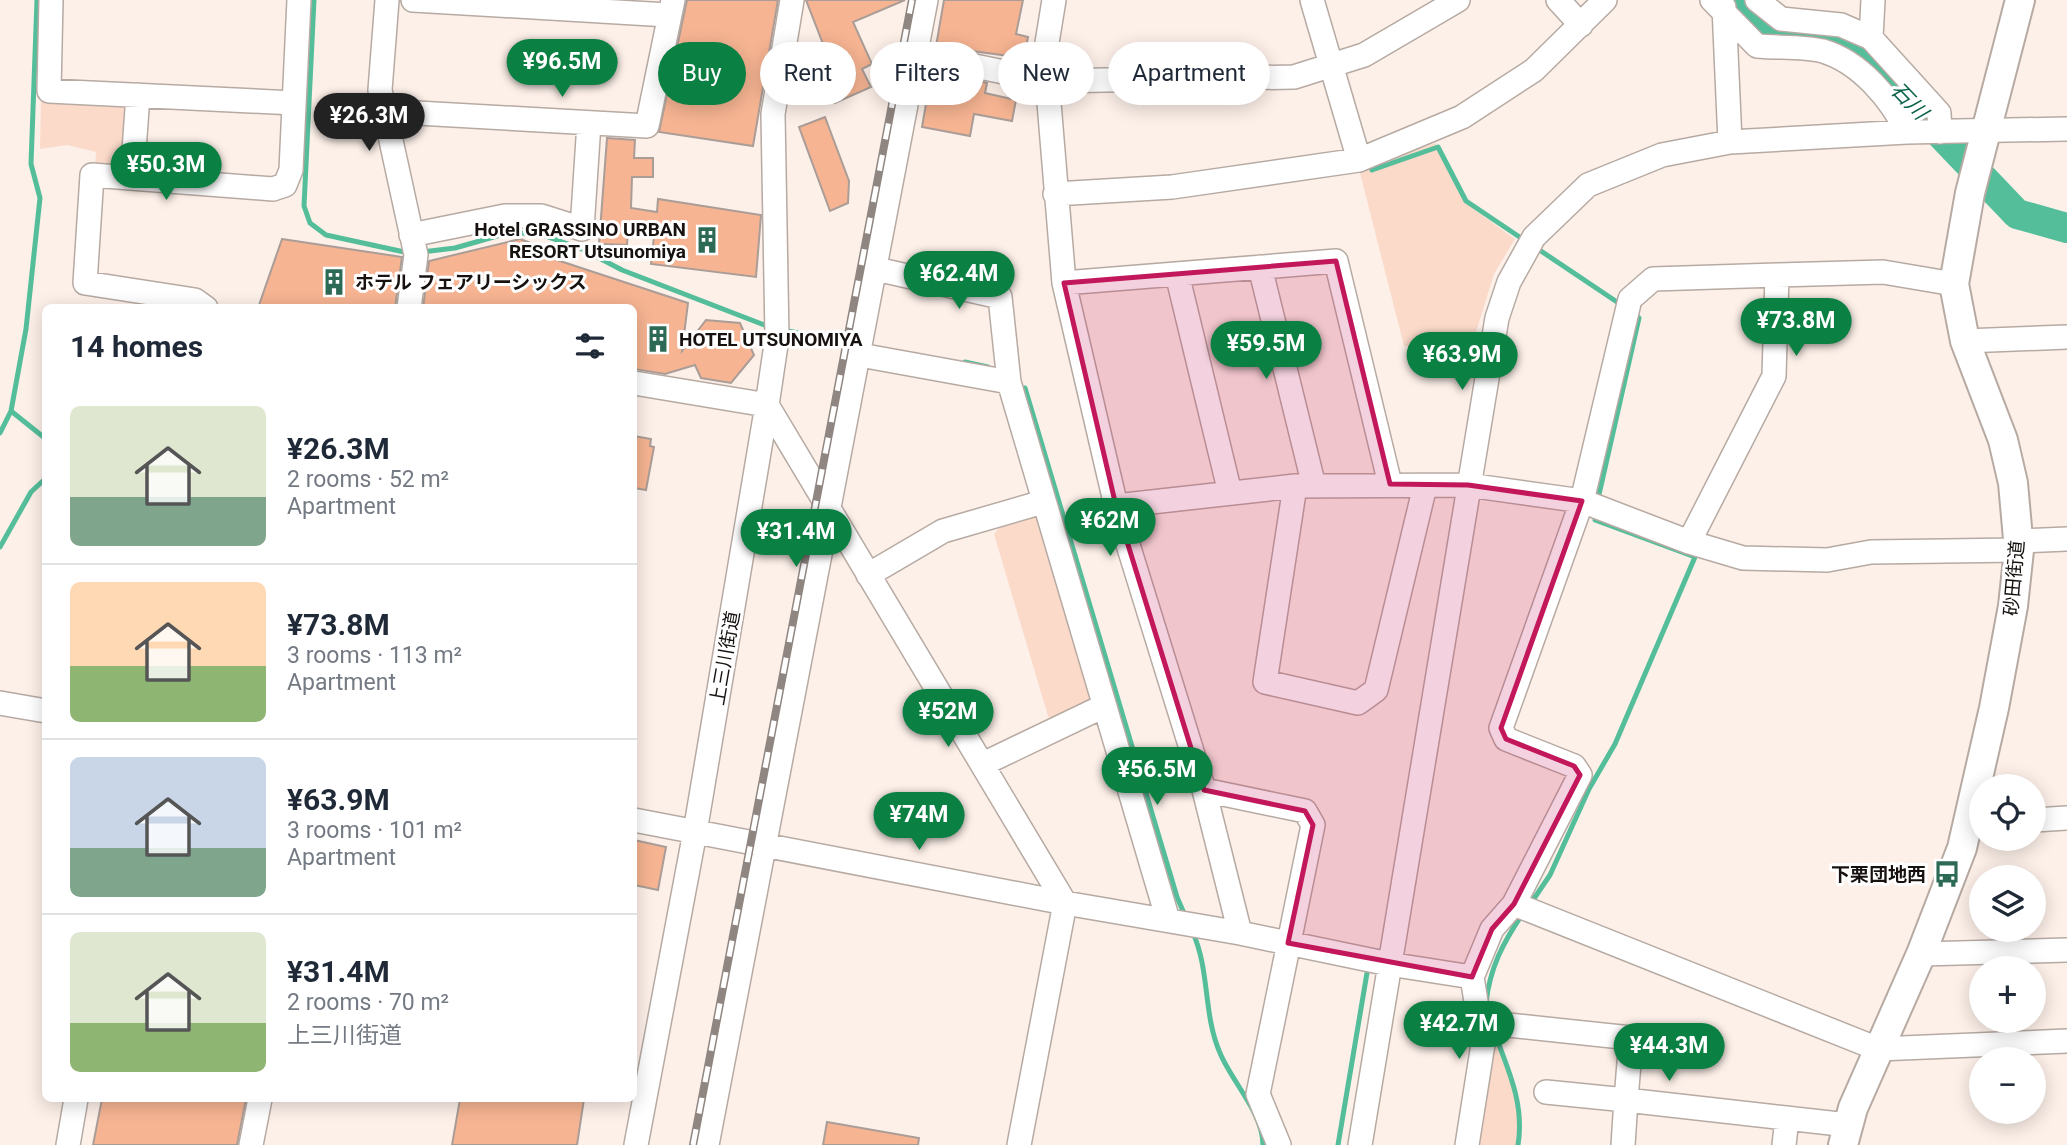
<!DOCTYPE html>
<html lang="en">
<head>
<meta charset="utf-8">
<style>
  :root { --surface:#fff; --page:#f6f6f7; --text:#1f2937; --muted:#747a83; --line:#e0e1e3; --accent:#0b8043 }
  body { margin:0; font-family:Roboto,"Noto Sans JP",sans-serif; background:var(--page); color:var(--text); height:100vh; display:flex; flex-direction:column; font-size:26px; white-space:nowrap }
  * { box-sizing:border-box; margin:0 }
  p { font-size:23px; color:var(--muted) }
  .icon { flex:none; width:38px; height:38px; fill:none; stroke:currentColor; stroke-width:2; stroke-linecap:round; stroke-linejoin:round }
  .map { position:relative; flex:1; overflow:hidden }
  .panel { position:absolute; left:42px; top:304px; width:595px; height:798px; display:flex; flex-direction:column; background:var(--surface); border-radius:10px; box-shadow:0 4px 18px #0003 }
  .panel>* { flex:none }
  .hud { position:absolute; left:658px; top:42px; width:665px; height:63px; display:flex; gap:14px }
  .buttons { position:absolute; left:1969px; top:774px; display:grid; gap:14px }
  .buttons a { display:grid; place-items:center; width:77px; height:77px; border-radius:50%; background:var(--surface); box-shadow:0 4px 18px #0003; font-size:35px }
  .price { position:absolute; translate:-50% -60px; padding:0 16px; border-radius:24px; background:var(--accent); color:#fff; font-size:23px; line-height:46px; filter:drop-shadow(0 2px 4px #0008) }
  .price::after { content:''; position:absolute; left:50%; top:42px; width:21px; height:16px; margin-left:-10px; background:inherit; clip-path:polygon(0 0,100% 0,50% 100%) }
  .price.current { background:#222; color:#fff }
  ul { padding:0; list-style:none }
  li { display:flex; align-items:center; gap:21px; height:175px; padding:0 28px }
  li+li { border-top:2px solid var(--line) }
  li span { display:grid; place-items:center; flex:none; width:196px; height:140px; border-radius:10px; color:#555 }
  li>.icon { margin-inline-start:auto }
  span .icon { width:84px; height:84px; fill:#fffc; stroke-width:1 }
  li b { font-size:30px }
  h2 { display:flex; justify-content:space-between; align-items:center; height:84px; padding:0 28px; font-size:30px }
  .tag { padding:0 24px; border-radius:32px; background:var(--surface); box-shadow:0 4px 18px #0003; font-size:24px; line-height:63px }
  .tag.current { background:var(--accent); color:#fff }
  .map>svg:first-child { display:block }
  .green { fill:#fbdaca }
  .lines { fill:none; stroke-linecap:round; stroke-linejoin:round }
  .stream { stroke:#54be9a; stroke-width:5 }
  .river { stroke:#54be9a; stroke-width:30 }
  .building { fill:#f6b492; stroke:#aa9d97; stroke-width:2 }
  .minor-casing { stroke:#b6aaa3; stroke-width:26 }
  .major-casing { stroke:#b6aaa3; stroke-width:32 }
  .minor { stroke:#fff; stroke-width:23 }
  .major { stroke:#fff; stroke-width:28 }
  .rail-casing { stroke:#8f8681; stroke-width:8 }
  .rail { stroke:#fff; stroke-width:5; stroke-dasharray:16; stroke-linecap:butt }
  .marked { fill:#c2185b; fill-opacity:0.2; stroke:#c2185b; stroke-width:5; stroke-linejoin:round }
  .labels { text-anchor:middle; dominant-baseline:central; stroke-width:6; stroke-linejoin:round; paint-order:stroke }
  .poi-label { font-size:19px; font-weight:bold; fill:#171210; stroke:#fff; text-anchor:end }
  .street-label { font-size:19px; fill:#171210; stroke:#fff }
  .water-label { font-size:21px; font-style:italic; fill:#0c624a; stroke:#fff }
</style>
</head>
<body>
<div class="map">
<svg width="2067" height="1145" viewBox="0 0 2067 1145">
  <rect width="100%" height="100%" fill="#fdf0e9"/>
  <path class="green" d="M41,99L126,104L128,162L121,169L95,167L96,152L67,145L40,149Z
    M1436,143L1468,205L1515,239L1494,274L1472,345L1404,346L1359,169Z
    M1032,514L1042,520L1095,697L1060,722L1048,716L994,534L1002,524Z
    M1494,1040C1512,1071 1524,1110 1516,1145H1477Z"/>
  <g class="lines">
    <path class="stream" d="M314,0L304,206L310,223L326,235L409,253
      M1369,160L1372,170L1438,147L1466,201L1524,240
      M1535,247L1623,306
      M422,252L455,248L511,232L542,235L580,248L622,270L772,328
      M782,330L855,343
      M965,362L988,367
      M1025,388L1177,897L1186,918
      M11,411L46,439
      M0,433L11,411L26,329L40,198L31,164L37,0
      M1598,499L1639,318L1634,314
      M0,547L31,492L46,478
      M1531,903L1550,875L1589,789L1615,744L1695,557L1595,520L1596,513
      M1193,933C1210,971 1203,1014 1220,1053C1232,1082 1263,1113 1263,1145
      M1486,1003C1490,967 1503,943 1523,913
      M1493,1029C1507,1067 1525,1103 1518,1145
      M1338,1145L1368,967"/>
    <path class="river" d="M1740,0L1748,19L1774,32L1834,38L1867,57L2017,214L2067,228"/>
  </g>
  <path class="building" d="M687,0H778L753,146L659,132Z
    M806,0H905L853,22L872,64L862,69L871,87L835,103L827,83L809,92L796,61L797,55L823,44Z
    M944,0H1023L1016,34L1028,37L1024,58L972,51L960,55L957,62L961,76L987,83L985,93L1016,100L1012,121L974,114L970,136L922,127Z
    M825,117L849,181L848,203L830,211L799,127Z
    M607,138L635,140L634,158H653V177H632L631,208L657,212L658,199L761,215L756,277L651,264L655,226H628L627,245L599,244Z
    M282,239L402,257L395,308H258Z
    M520,239L558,253L557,260L688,303L682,351L706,320L740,323L754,355L731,383L701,378L695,365L665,374L634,369V308H423L429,261Z
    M634,436L651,439L650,446L654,447L646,490L634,488Z
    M634,840L666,847L658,890L634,885Z
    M102,1099H246L237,1145H93Z
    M460,1099H584L577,1145H452Z
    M827,1122L919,1138L918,1145H823Z"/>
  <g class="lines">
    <defs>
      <path id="minor" d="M51,0L49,91L294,103
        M387,0L380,90L416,255L409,308
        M413,0L668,15
        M1054,0L1045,55L1064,283L1116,506L1204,790L1240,933L1389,964L1472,977L1492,929L1514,904L1580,775L1574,766L1506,739L1501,728L1582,501L1630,299L1653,279L1777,275
        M1312,0L1359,160
        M1558,0L1581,25
        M1712,0L1757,46C1778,48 1803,46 1823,51C1860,62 1891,99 1907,132
        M1757,0L1781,19L1841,25L1871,38L1939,113L1940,132
        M1724,7L1730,142
        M1871,38L1873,0
        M970,65L1047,81L1294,77L1364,55L1458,0
        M382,111L647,126L673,0
        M132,178L138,95
        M1055,194L1172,187L1359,160L1462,117L1534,70L1605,0
        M411,235L505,216H541L582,229L589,123
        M1260,267L1314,486
        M876,269L1000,297L1009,382
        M1177,274L1230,493
        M1064,283L1336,261L1390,484
        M206,308L195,300L85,283L92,175L273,189L285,185L291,170L299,0
        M1965,341L2067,337
        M860,355L1009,382L1168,920
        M634,383L767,405L1065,903L1240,933
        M1295,486L1265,682L1358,703L1376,690L1425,486
        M1116,506L1295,486L1468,485L1582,501L1689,542L1743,558L1827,560L1871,552L2019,550
        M2019,541L2067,539
        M1689,542L1774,376L1777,275L1883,272L1954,284
        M868,575L943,531L1043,502
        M0,703L46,711
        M983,764L1104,706
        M1204,790L1305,811L1313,825L1258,1094L1279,1145
        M634,820L1065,903L1019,1145
        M2034,820L2067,818
        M1514,904L1878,1049L2067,1041
        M1921,954L2067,950
        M1480,1022L1631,1038L1626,1100L1546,1092
        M68,1145L76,1099
        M251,1145L260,1099
        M636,1145L695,832L767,405L777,338L773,114L792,0
        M707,1145L926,0
        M1360,1145L1497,318L1509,282L1534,237L1588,185L1662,155L1730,142L1907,132L2067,129
        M1467,1145L1483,1044L1472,977
        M1623,1145L1626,1100L1848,1125
        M1784,1145L1787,1118"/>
      <path id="major" d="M1843,1145L1853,1108L1921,954L1962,848L1994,708L2013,606L2019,550L2013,483L2003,440L1965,341L1954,284L1970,193L2020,0"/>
    </defs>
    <use href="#minor" class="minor-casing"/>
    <use href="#major" class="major-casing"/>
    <use href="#minor" class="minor"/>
    <use href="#major" class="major"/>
    <defs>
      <path id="rail" d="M693,1145L912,0"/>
    </defs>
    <use href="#rail" class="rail-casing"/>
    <use href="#rail" class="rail"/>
  </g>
  <path class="marked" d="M1336,261L1390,484L1468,485L1582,501L1501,728L1506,739L1574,766L1580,775L1514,904L1492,929L1472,977L1288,943L1313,825L1305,811L1204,790L1116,506L1064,283Z"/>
  <defs>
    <symbol id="building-bare" viewBox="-9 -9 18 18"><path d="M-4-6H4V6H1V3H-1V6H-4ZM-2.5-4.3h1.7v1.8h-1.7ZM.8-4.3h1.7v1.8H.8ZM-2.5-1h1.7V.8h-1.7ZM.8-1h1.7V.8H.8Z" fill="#2d6a55" stroke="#fff" stroke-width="2.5" paint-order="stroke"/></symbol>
    <symbol id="bus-bare" viewBox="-9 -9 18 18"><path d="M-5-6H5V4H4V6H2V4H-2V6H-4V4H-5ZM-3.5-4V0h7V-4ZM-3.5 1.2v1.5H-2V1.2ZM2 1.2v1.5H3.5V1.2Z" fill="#2d6a55" stroke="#fff" stroke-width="2.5" paint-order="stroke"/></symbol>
  </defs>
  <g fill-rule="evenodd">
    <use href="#building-bare" x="688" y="221" width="38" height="38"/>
    <use href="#building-bare" x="315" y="263" width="38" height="38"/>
    <use href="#building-bare" x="639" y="320" width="38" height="38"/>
    <use href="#bus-bare" x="1928" y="855" width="38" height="38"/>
  </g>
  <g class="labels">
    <g class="poi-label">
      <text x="686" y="229">Hotel GRASSINO URBAN<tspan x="686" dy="22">RESORT Utsunomiya</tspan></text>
      <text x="355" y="282" text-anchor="start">ホテル フェアリーシックス</text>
      <text x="679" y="339" text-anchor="start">HOTEL UTSUNOMIYA</text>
      <text x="1926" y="874">下栗団地西</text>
    </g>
    <g class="street-label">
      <text transform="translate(2014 578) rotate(-85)">砂田街道</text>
      <text transform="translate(725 658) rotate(-80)">上三川街道</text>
    </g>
    <g class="water-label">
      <text transform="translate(1909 101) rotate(46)">石川</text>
    </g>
  </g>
</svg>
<div class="buttons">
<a><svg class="icon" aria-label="locate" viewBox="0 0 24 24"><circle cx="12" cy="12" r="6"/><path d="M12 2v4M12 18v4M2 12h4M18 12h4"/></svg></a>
<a><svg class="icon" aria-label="layers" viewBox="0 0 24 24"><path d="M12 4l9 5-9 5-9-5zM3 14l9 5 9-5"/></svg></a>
<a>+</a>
<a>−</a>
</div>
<b class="price" style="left:562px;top:99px">¥96.5M</b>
<b class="price current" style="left:369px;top:153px">¥26.3M</b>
<b class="price" style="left:166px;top:202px">¥50.3M</b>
<b class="price" style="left:959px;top:311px">¥62.4M</b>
<b class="price" style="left:1796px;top:358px">¥73.8M</b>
<b class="price" style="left:1266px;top:381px">¥59.5M</b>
<b class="price" style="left:1462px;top:392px">¥63.9M</b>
<b class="price" style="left:1110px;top:558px">¥62M</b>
<b class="price" style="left:796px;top:569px">¥31.4M</b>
<b class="price" style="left:948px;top:749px">¥52M</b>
<b class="price" style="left:1157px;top:807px">¥56.5M</b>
<b class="price" style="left:919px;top:852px">¥74M</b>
<b class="price" style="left:1459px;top:1061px">¥42.7M</b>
<b class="price" style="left:1669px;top:1083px">¥44.3M</b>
<div class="hud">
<a class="tag current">Buy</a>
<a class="tag">Rent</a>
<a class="tag">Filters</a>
<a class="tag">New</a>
<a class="tag">Apartment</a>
</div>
<section class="panel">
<h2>14 homes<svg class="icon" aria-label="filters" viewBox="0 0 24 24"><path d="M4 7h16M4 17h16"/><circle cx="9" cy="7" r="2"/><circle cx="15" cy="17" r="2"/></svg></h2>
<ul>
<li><span style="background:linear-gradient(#dfe7d0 65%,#7fa58c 0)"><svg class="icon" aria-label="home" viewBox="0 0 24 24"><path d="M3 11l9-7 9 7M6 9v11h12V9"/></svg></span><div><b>¥26.3M</b><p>2 rooms · 52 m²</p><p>Apartment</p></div></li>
<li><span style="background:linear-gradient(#ffd9b3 60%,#8fb573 0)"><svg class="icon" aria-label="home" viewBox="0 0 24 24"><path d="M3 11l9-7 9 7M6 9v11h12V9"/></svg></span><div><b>¥73.8M</b><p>3 rooms · 113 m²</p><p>Apartment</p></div></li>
<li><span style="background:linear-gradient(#c9d6e8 65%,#7fa58c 0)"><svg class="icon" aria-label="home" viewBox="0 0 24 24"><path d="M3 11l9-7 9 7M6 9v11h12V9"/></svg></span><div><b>¥63.9M</b><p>3 rooms · 101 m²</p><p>Apartment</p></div></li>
<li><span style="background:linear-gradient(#dfe7d0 65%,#8fb573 0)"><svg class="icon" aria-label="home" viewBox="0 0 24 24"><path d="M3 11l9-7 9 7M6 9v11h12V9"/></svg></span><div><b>¥31.4M</b><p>2 rooms · 70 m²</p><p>上三川街道</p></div></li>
</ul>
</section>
</div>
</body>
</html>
